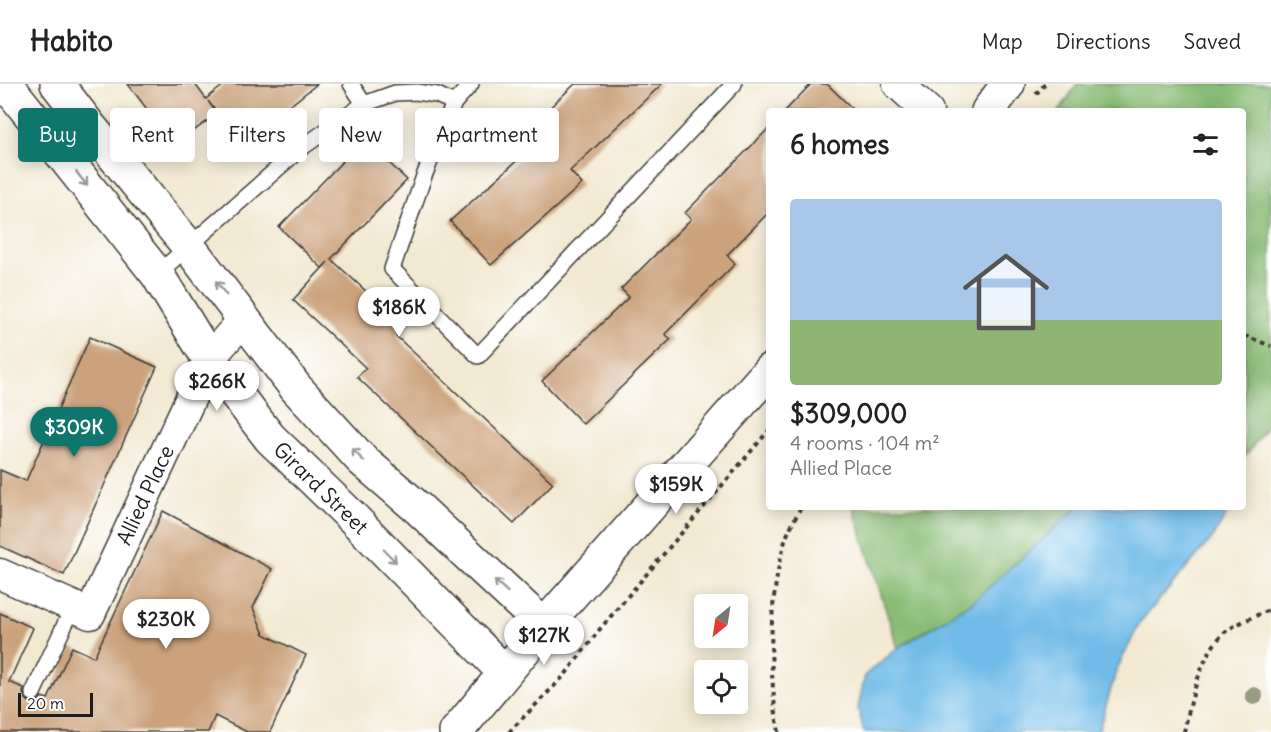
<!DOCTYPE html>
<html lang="en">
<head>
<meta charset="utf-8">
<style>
  :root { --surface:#fff; --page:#f2f2f2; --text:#222; --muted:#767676; --line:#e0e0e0; --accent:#0f766e }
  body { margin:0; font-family:Delius,sans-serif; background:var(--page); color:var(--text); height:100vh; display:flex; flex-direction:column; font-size:22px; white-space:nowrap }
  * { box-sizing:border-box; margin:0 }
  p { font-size:20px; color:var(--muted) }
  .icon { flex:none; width:33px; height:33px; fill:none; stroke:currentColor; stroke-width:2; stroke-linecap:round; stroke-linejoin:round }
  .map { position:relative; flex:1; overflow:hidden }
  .sheet { position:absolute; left:766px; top:24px; width:480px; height:402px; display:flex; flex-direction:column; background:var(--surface); border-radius:6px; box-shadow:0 3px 15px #0003 }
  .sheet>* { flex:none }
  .guide { position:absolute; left:18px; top:24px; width:570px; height:54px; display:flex; gap:12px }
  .needle { width:39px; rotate:210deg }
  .fabs { position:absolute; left:694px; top:510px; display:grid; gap:12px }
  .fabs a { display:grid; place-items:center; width:54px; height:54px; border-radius:6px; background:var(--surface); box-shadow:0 3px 15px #0003; font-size:30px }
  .scale { position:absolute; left:18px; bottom:15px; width:75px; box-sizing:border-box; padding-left:6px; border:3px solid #1c1c1c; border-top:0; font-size:16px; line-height:21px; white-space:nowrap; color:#1c1c1c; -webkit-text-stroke:4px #fff; paint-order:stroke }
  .price { position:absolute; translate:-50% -51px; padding:0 14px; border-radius:21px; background:#fff; color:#222; font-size:20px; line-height:39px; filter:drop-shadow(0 2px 3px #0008) }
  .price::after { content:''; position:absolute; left:50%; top:36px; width:18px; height:14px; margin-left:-9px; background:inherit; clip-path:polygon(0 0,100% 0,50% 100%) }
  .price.current { background:var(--accent); color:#fff }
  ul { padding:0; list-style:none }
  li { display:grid; align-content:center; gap:12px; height:318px; padding:0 24px }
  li+li { border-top:2px solid var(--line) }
  li span { display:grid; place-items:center; height:186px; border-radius:6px; color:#555 }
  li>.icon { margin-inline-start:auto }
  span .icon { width:108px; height:108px; fill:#fffc; stroke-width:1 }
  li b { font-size:26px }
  h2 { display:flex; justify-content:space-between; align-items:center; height:72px; padding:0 24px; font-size:26px }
  .tag { padding:0 21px; border-radius:6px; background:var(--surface); box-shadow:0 3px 15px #0003; font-size:21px; line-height:54px }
  .tag.current { background:var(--accent); color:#fff }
  header { display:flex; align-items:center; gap:36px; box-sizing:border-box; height:84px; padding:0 30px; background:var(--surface); border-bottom:2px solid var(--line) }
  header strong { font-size:28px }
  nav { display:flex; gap:33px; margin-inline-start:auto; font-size:21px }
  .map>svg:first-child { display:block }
  .forest { fill:#88bb75; stroke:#526c48; stroke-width:1.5 }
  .water { fill:#6fbbe8; stroke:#466c82; stroke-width:1.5 }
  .building { fill:#cba27b }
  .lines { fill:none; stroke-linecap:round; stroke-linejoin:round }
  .lane-casing { stroke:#3c3b37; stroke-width:18 }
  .street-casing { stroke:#3c3b37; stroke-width:33 }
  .secondary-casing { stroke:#3c3b37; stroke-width:36 }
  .path { stroke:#3c3b37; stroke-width:4; stroke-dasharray:4.5 4.5; stroke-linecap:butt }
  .lane { stroke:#fff; stroke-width:15 }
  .street { stroke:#fff; stroke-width:30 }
  .secondary { stroke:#fff; stroke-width:33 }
  .tree { fill:#989d83 }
  .oneway { stroke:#999 }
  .labels { text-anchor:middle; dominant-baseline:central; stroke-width:6; stroke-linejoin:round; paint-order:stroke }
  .street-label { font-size:21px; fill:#1c1c1c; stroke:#fff }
</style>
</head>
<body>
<header>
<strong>Habito</strong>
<nav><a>Map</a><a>Directions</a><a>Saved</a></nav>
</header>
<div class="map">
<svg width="1271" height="648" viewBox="0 0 1271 648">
  <rect width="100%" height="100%" fill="#fff"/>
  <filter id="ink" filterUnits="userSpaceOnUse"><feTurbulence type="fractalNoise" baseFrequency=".0167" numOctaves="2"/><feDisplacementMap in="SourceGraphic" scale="12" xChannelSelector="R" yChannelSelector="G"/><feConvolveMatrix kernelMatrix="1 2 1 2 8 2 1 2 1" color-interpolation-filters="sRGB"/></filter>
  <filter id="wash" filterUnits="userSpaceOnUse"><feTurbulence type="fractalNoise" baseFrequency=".008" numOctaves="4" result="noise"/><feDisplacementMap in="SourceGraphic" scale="24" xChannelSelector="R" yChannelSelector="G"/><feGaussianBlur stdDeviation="1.35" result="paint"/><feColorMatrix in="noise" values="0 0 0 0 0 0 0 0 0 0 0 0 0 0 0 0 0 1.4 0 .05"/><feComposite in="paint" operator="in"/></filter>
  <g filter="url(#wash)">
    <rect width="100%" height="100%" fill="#f2e9d2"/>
    <path class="forest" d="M1077,0H1271V337L1244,374V27H1059Z
      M853,423H1078L973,518L898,564Z"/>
    <path class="water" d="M1078,423H1231L1213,453L1141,537L1117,585L1098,648H864L858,624L865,591L898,564L973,518Z"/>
    <g id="blocks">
      <path class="building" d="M128,0H195L206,15L225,0H317L242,60L208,17L217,30L174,61Z
        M575,0H662L570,87L582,100L491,181L450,137L541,55L529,43Z
        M811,0H827L855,27H785Z
        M770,43V127L727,171L735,180L665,250L671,255L583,340L542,297L629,213L621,205L691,135L685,129Z
        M364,55L407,96L331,175L404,242L396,252L553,399L514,440L357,293L366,284L293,216L328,178L322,184L279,143Z
        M90,253L157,283L64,491L0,462V386L26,397Z
        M163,427L272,485L253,524L264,550L306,571L270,648H247L215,632L208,648H0V529L33,544L9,598L24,604L23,609L25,614L29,618L38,617L42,613L48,615L72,563L94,573Z"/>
    </g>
  </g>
  <g filter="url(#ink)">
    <use href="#blocks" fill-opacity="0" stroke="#3c3b37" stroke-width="1.5"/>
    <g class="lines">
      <defs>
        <path id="lane" d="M351,0L364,20
          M471,0L454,19L424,92L392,185L478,272L734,0
          M157,190L300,65L364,20L395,9L417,8L437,11L454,19
          M33,609L73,523"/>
        <path id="street" d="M898,0L928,27
          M0,490L90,530L209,275L244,235"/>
        <path id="secondary" d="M6,0L157,190L209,275L270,354L351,432L505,589
          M57,0L91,44L189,163L296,304L362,376L419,425L544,542
          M988,27L1008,0
          M456,648L544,542L770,286"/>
      </defs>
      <use href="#lane" class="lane-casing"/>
      <use href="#street" class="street-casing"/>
      <use href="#secondary" class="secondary-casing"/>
      <path class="path" d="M1036,10L1045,0
        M1244,253H1248L1271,262
        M509,648L565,591L600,545L770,345
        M779,648C768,590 768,518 784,461C787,448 795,435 801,423
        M1184,648C1191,617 1200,571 1225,548C1233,541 1260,530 1271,525"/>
      <use href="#lane" class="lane"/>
      <use href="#street" class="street"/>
      <use href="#secondary" class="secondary"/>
    </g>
    <circle class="tree" cx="1254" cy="612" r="9"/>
    <defs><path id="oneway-shaft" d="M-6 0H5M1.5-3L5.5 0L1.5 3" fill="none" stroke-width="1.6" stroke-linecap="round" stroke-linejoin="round" transform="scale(1.5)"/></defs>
    <g class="oneway">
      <use href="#oneway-shaft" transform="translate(82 95) rotate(52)"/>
      <use href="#oneway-shaft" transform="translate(221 204) rotate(-127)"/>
      <use href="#oneway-shaft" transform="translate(358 371) rotate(-134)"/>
      <use href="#oneway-shaft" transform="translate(390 472) rotate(46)"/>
      <use href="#oneway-shaft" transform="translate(501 502) rotate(-137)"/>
    </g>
  </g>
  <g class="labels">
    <g class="street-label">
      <text transform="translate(321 404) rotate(44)">Girard Street</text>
      <text transform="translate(145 411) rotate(-65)">Allied Place</text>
    </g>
  </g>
</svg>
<div class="fabs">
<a><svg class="needle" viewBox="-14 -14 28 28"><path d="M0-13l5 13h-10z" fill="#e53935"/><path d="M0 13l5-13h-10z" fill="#767676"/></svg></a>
<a><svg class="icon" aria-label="locate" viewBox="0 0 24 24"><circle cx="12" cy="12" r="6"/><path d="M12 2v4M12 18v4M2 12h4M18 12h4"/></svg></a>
</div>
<div class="scale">20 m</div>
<b class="price" style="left:399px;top:254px">$186K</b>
<b class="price" style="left:217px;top:328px">$266K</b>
<b class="price current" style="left:74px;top:374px">$309K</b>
<b class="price" style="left:676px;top:431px">$159K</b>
<b class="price" style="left:166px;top:566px">$230K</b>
<b class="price" style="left:544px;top:582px">$127K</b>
<div class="guide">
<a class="tag current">Buy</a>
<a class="tag">Rent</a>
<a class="tag">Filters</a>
<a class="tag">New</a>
<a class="tag">Apartment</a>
</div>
<section class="sheet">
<h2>6 homes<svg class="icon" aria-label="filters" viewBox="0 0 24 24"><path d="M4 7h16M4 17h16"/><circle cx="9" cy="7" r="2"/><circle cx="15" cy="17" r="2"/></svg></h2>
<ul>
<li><span style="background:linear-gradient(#a9c7e8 65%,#8fb573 0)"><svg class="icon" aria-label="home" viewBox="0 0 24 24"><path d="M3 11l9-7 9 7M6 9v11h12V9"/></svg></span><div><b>$309,000</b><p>4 rooms · 104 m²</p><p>Allied Place</p></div></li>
</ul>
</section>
</div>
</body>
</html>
